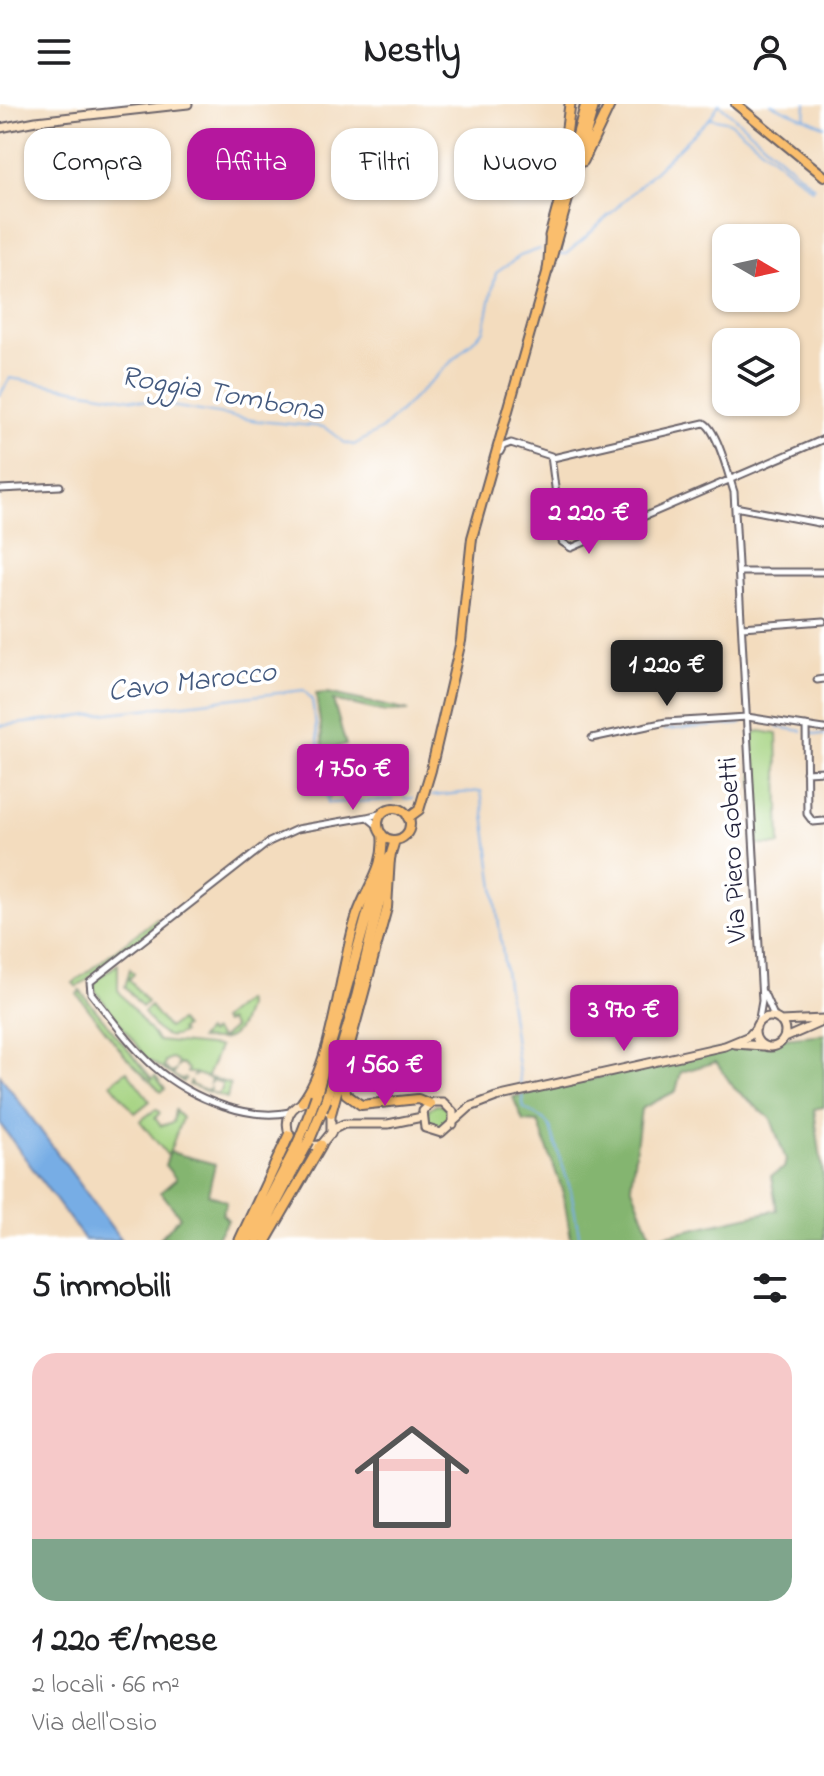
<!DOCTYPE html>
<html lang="it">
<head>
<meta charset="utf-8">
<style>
  :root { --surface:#fff; --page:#f6f6f6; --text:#202124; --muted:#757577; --line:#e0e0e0; --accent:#b5179e }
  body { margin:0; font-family:"Indie Flower",sans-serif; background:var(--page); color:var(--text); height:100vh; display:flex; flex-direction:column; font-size:30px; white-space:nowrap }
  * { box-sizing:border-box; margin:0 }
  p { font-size:26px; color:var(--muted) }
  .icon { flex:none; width:44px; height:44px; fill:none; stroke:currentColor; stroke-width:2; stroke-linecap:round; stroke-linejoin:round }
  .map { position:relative; height:1136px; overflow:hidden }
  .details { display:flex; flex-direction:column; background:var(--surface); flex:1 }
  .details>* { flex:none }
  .banner { position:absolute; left:24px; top:24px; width:776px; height:72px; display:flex; gap:16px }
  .needle { width:52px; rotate:99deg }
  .fabs { position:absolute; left:712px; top:120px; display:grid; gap:16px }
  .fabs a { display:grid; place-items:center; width:88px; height:88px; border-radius:16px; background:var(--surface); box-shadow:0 2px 6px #0004; font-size:40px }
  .price { position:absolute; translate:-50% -68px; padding:0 18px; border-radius:8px; background:var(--accent); color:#fff; font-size:26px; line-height:52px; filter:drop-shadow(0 2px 4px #0008) }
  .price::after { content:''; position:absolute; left:50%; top:48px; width:24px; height:18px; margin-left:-12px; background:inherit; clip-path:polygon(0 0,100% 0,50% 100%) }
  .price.current { background:#222; color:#fff }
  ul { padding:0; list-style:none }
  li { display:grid; align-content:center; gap:16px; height:424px; padding:0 32px }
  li+li { border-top:2px solid var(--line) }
  li span { display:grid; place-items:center; height:248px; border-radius:24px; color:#555 }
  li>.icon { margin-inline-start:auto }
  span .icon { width:144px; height:144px; fill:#fffc; stroke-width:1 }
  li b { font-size:34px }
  h2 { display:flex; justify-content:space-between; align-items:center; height:96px; padding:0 32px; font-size:34px }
  .tag { padding:0 28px; border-radius:24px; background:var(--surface); box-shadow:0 2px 6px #0004; font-size:28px; line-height:72px }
  .tag.current { background:var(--accent); color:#fff }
  header { display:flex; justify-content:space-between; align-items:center; height:104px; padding:0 32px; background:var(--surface); font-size:36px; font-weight:700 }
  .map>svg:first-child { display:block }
  .green { fill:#a5d381; stroke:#647a5e; stroke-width:2 }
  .forest { fill:#84b56f; stroke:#536c55; stroke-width:2; fill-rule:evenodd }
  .water { fill:#77ade5; stroke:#4c6890; stroke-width:2 }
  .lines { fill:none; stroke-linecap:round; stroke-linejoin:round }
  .stream { stroke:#77ade5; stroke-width:2 }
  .street-casing { stroke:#6b6369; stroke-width:9 }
  .secondary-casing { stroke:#6b6369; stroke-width:11 }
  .primary-casing { stroke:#6b6369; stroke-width:12 }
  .highway-casing { stroke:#6b6369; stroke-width:13 }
  .street { stroke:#fff; stroke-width:5 }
  .secondary { stroke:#fde5c5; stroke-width:7 }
  .primary { stroke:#fabe6d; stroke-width:8 }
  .highway { stroke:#fabe6d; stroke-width:9 }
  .highway-bridge-casing { stroke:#6b6369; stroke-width:13; stroke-linecap:butt }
  .highway-bridge { stroke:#fabe6d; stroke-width:9 }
  .labels { text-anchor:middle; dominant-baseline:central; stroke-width:7; stroke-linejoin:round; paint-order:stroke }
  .street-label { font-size:28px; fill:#22223b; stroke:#fff }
  .water-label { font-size:30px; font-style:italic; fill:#445a7f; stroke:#fff }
</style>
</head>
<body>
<header><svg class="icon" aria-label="menu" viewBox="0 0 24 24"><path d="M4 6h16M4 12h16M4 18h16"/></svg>Nestly<svg class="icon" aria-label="person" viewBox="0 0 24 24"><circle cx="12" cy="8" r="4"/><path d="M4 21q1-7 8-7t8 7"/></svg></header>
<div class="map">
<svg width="824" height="1136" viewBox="0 0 824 1136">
  <rect width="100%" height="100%" fill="#fff"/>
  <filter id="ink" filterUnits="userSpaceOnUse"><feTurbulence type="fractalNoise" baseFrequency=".0125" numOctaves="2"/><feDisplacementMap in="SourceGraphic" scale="16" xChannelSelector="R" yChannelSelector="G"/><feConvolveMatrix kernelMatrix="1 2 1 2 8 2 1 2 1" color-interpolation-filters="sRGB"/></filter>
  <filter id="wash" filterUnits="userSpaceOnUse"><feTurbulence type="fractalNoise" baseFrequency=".006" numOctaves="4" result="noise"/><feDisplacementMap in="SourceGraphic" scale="32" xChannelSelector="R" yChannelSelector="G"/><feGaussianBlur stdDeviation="1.8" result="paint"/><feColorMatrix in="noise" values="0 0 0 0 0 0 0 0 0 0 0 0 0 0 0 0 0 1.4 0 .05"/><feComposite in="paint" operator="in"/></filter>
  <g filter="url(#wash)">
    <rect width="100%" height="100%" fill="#f3dcbe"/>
    <path class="green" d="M760,627L777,630L780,741H757L751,638L753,629Z
      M157,814V821L77,883L73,879Z
      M118,860V886L158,937L219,943L207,973L230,980L227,994L189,981L191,977V981L206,987L210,984L209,988L218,990L222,985V979L213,976L210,979L211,975L197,970L193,973L195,969H187L188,965L181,960L177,963L178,959L171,954L165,957L164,963L171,969L175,967L173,971L182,976L186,974L183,978L147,955L94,885L95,876Z
      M130,865L134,870L129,875L147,898L142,903L125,883Z
      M80,887L152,975L155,972L165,985L161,988L126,953L77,890Z
      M245,896C247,900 246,905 243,912C236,937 223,938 199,935L206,927L209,930L213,927L220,935L233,924L228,917L224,919L221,916Z
      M150,902L168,924L179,917L184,923L180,926L182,929C164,940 153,922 144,908Z
      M127,967L150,997L135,1009L111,979Z
      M426 1013a12 12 0 1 1 24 0a12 12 0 1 1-24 0Z
      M156,1005L160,1009L155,1014L161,1022L173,1018L175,1006L182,1014L168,1052L140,1017Z"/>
    <path class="forest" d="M328,589L409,607L385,608L333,596L346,641L335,643V650L352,651L351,661L360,666L356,680L341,677L335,680L330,692L316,590Z
      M824,930V1003L814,1005L824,1078V1136H571L563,1088L538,1018L523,1017L513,993L762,936ZM716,958L734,984L771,1015L786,1056L784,1064L771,1072L777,1106L652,1134L631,1081L641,1005L676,987L681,968Z
      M170,1048L215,1060L208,1090L227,1097L222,1110L228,1116L215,1136L160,1134L180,1113L161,1088L176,1075L165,1061Z"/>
    <path class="water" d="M0,971L121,1136H85L0,1020Z"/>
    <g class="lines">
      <path class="stream" d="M719,0L814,83
        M771,0L824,22
        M711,14L730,18L812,85
        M805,14L806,0
        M555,150H566L587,132L710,14L719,0
        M0,291L10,274L258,317L324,323L345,339L354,341L382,325L484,226L496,169L520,152L540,145
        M0,622L304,586L312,596L328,699L393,696
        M777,623L802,627
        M663,626L741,620
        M809,629L824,631
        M432,692L481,687L521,985
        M404,695L413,694
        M522,992L524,1004L543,1015L550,1023L571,1087L580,1136"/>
    </g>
  </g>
  <g filter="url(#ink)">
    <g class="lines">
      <defs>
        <path id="street" d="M500,348L503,342L511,339L551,352L562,438L571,444L824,335
          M553,354L704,319C717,325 729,373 734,388L762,897L758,920
          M0,385L60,382
          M735,403L824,420
          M739,468H824
          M742,523L824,517
          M817,576L824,575
          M806,622L807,710L813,718L824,717
          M592,634L666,618L747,613L824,625
          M806,668L824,667
          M378,722L367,713L383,709
          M764,889L775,914
          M290,1008C267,1013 245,1009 224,1002C156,979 133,942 91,889L90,878L269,738L297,725L367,713"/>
        <path id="secondary" d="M0,24L36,17L188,0
          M755 928a15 15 0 1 1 30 0a15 15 0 1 1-30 0Z
          M780,917L824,915
          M785,934L819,919
          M735,940L763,942
          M320,999L331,1010V1030
          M453,1020V1008L443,998H433L423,1007L425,1024L441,1029L470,1003L496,993L725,942L749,932L756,924
          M290,1032C283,1016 290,1001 308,997
          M303,1042L321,1041L334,1025L344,1020H388L422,1013"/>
        <path id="primary" d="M736,0L824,72
          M378 720a16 16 0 1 1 32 0a16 16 0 1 1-32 0Z
          M408,714L419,706L431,666L461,537L472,434L548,165L550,132
          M343,973L346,990L361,1001L418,995L430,1000
          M302,998C333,959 340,862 357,811C367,782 386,762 382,730
          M331,1010L387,804L390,753L395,736"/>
        <path id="highway" d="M583,57L610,0
          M561,72L570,0
          M550,132L586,0
          M548,165L594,0
          M316,992L383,755
          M326,996L357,891L390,753
          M300,1034L312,1003
          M309,1037L322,1006
          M240,1136L289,1031
          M248,1136L295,1045
          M257,1136L303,1048
          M266,1136L321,1041"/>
      </defs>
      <use href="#street" class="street-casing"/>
      <use href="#secondary" class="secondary-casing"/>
      <use href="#primary" class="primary-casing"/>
      <use href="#highway" class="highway-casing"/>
      <use href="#street" class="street"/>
      <use href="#secondary" class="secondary"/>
      <use href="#primary" class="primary"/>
      <use href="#highway" class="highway"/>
      <defs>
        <path id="highway-bridge" d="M312,1003L316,992
          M322,1006L326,996
          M295,1045L300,1034
          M303,1048L309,1037"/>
      </defs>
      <use href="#highway-bridge" class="highway-bridge-casing"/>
      <use href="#highway-bridge" class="highway-bridge"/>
    </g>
  </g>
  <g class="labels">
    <g class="street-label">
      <text transform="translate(734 746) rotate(-93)">Via Piero Gobetti</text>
    </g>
    <g class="water-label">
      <text transform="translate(222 291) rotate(10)">Roggia Tombona</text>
      <text transform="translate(192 579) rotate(-7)">Cavo Marocco</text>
    </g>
  </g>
</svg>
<div class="fabs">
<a><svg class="needle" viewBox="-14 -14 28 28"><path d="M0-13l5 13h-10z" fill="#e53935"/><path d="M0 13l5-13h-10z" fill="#757577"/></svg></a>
<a><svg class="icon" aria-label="layers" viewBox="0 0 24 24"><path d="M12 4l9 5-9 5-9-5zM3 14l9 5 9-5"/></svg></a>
</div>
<b class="price" style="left:589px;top:452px">2 220 €</b>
<b class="price current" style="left:667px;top:604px">1 220 €</b>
<b class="price" style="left:353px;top:708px">1 750 €</b>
<b class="price" style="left:624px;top:949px">3 970 €</b>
<b class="price" style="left:385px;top:1004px">1 560 €</b>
<div class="banner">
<a class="tag">Compra</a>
<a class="tag current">Affitta</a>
<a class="tag">Filtri</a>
<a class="tag">Nuovo</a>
</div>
</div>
<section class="details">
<h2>5 immobili<svg class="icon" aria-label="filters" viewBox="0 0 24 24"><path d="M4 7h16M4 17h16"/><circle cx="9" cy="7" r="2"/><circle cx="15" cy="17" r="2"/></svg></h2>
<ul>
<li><span style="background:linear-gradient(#f6c9c9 75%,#7fa58c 0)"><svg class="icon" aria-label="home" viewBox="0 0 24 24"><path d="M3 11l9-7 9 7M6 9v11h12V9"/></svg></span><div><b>1 220 €/mese</b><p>2 locali · 66 m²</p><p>Via dell'Osio</p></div></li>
</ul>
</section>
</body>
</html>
